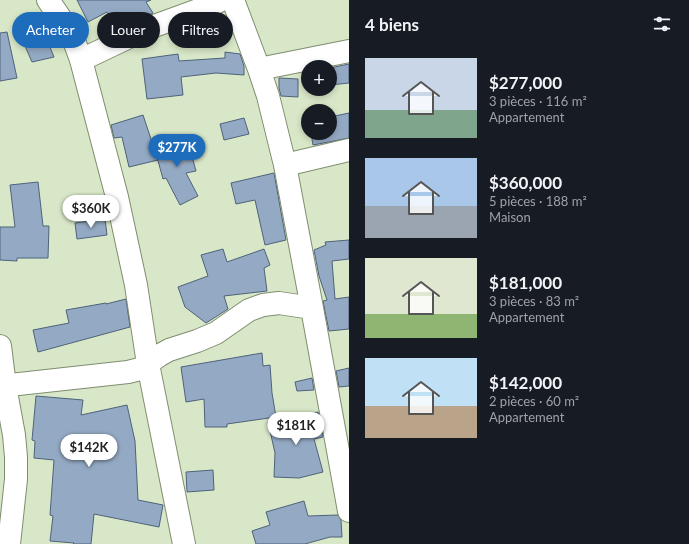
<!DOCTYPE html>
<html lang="fr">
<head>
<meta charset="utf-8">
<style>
  :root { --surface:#171b24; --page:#20242c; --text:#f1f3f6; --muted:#9ea1a6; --accent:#1e6dbc }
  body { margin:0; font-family:Lato,sans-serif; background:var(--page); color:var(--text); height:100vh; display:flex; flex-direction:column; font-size:15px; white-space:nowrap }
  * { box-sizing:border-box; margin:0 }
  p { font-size:13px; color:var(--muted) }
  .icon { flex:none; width:22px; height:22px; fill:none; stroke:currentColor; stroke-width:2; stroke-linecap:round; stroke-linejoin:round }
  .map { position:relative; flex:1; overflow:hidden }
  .drawer { display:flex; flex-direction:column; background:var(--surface); width:340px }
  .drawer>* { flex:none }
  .guide { position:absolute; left:12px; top:12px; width:277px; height:36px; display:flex; gap:8px }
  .tools { position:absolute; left:301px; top:60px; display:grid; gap:8px }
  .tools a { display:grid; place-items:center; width:36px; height:36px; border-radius:50%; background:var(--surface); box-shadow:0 2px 6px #0003; font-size:20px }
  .price { position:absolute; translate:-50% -34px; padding:0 9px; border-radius:14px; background:#fff; color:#222; font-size:13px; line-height:26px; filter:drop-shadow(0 1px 2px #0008) }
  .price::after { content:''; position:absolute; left:50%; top:24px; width:12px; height:9px; margin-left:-6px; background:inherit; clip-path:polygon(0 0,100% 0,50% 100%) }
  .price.on { background:var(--accent); color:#fff }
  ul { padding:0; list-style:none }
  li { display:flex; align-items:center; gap:12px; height:100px; padding:0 16px }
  li span { display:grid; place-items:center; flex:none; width:112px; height:80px; border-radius:0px; color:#555 }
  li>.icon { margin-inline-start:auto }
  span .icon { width:48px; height:48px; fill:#fffc; stroke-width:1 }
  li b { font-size:17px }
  h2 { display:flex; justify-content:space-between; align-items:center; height:48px; padding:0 16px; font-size:17px }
  .tag { padding:0 14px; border-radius:18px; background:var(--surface); box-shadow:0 2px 6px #0003; font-size:14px; line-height:36px }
  .tag.on { background:var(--accent); color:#fff }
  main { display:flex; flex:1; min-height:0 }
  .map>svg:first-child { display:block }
  .building { fill:#94aac4; stroke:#4e627a }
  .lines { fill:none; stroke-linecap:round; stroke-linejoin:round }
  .minor-casing { stroke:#7f8d6f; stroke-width:24 }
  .minor { stroke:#fff; stroke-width:22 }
</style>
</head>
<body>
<main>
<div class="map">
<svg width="349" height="544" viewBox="0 0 349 544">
  <rect width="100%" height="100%" fill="#d8e7c7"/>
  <path class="building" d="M77,0H151L146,2L153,13L141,18L122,27L116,15L110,18L107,12L88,22Z
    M39,21L54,57L32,62L18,30Z
    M7,32L17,78L0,81V33Z
    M225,52L240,54L244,66V75L216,73L181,77L183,95L147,99L142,59L178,54L179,61L225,58Z
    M349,64V83L330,85V68Z
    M279,78L298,79V97L281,96L279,88Z
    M349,113V138L313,145L311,133H330V117Z
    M143,115L158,160L129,167L122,137L114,138L111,125Z
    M244,118L249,134L224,140L220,124Z
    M187,138L196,171L186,173L198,196L180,205L166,178L163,179L154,146Z
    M274,173L286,240L265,245L255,200L236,204L231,183Z
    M38,182L43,226H49L48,258H17V261L0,260V227H15L10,185Z
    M105,219L107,235L77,239L75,223Z
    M349,240V259L332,261L335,299L349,297V329L329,331L323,301L327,300L319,276L314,250L326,245L325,242Z
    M223,249L227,262L264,249L270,265L264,268L267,291L224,296L228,309L206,323L185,307L178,287L208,276L201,255Z
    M126,299L130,327L38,352L33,330L69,323L66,310L106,303V304Z
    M262,353L263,366L270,365L272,393L276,417L227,424V427H205L204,399L186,402L181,367Z
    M349,368V386L339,387L336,371Z
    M312,378L314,390L297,391L295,382Z
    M36,396L83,400L81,415L127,405L135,441L138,500L163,505L159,527L94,514L91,544H73L74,543L50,541L53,516L50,515L54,460L34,458L35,441L32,440Z
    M318,412L323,437L314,439L323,472L299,478L274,477L275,453L268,422Z
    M213,470L214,490L187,492L186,472Z
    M304,501L308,516L338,515L341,520L342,537H330L305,544H256L252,531L270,525L266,512Z"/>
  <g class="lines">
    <defs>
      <path id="minor" d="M48,0L72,35L81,60L117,197L136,285L148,364L184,544
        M233,0L259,69L268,96L285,165L312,308L349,511
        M81,60L146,29L212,5L221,0
        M259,69L349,51
        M285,165L349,150
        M0,346L5,386L14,435L16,457V479L9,544
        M0,386L128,372L140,369L160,355L169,350L197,341L216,333L249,310L263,305L279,303L312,308"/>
    </defs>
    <use href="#minor" class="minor-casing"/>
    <use href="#minor" class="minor"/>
  </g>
</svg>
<div class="tools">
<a>+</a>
<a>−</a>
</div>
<b class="price on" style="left:177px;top:168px">$277K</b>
<b class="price" style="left:91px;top:229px">$360K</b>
<b class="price" style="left:296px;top:446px">$181K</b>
<b class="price" style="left:89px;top:468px">$142K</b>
<div class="guide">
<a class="tag on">Acheter</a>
<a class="tag">Louer</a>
<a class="tag">Filtres</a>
</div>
</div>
<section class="drawer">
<h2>4 biens<svg class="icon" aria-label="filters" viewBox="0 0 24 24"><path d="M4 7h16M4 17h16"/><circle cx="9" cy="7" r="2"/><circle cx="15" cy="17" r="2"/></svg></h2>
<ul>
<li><span style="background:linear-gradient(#c9d6e8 65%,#7fa58c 0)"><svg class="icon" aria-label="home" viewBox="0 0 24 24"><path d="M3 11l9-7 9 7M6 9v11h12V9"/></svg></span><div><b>$277,000</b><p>3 pièces · 116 m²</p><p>Appartement</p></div></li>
<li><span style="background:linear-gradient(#a9c7e8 60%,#9aa5b1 0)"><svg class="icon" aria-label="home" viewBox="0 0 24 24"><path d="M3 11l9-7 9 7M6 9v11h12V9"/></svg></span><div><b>$360,000</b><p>5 pièces · 188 m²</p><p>Maison</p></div></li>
<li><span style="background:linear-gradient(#dfe7d0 70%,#8fb573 0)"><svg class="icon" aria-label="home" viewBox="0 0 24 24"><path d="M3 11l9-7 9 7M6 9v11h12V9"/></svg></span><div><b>$181,000</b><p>3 pièces · 83 m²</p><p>Appartement</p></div></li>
<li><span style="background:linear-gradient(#bfe0f5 60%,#b9a48a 0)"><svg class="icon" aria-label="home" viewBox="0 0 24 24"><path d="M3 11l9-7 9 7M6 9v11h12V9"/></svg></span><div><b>$142,000</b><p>2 pièces · 60 m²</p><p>Appartement</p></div></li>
</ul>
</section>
</main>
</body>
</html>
